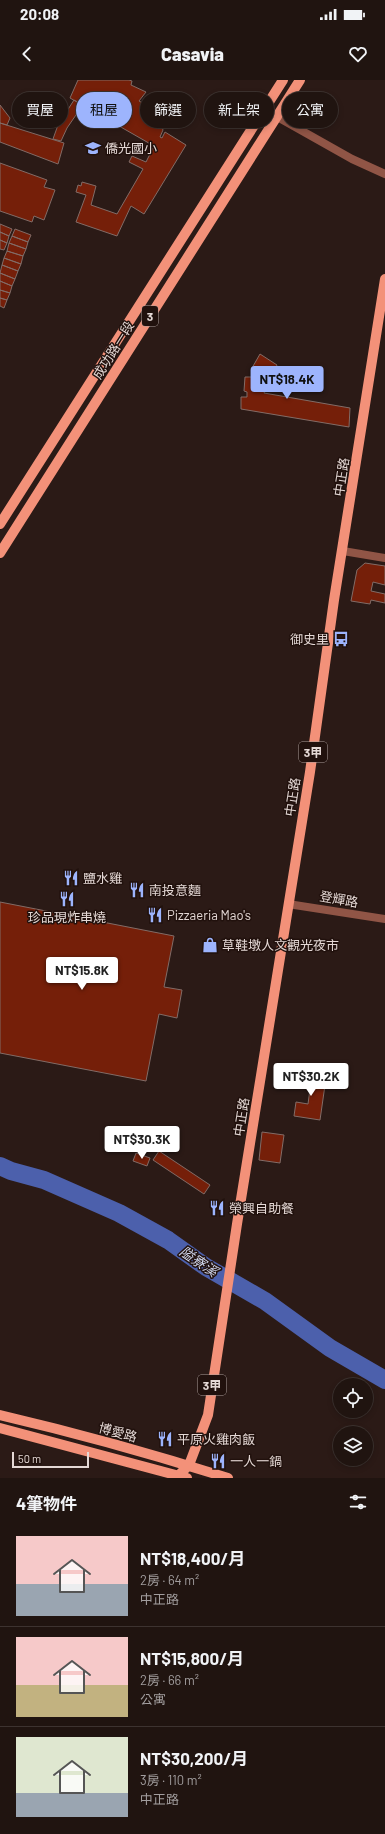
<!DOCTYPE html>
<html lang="zh-TW">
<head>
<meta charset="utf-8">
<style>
  :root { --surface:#201410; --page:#281d19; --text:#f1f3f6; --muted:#a29e9f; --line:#3d3330; --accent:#9db4fd }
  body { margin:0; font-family:Barlow,"Noto Sans TC",sans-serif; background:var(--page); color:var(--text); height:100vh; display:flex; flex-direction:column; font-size:15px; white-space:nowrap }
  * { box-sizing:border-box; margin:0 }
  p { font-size:13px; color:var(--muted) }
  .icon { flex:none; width:22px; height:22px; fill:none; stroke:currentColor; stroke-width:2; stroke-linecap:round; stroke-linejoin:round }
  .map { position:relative; height:1398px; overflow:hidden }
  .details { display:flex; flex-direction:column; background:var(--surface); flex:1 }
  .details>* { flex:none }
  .banner { position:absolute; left:12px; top:12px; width:361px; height:36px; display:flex; gap:8px }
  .tools { position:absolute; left:333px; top:1298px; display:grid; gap:8px }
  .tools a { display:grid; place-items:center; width:40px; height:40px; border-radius:50%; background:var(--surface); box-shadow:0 2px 6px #0003,0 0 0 1px var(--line); font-size:20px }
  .scale { position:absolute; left:12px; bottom:10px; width:77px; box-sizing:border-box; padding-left:4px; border:2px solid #e4d8d5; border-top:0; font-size:11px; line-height:14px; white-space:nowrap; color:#e4d8d5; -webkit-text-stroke:3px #21110d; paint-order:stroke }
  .price { position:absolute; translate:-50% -34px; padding:0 9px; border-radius:4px; background:#fff; color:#222; font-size:13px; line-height:26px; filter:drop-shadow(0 1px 2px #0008) }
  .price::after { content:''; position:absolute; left:50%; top:24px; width:12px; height:9px; margin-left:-6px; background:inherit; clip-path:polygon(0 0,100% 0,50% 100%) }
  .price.selected { background:var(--accent); color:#111 }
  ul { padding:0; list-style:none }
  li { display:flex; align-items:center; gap:12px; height:100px; padding:0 16px }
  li+li { border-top:1px solid var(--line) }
  li span { display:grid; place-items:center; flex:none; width:112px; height:80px; border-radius:0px; color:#555 }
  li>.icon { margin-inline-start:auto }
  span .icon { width:48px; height:48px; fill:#fffc; stroke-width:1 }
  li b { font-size:17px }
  h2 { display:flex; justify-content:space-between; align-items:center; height:48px; padding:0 16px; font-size:17px }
  .pill { padding:0 14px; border-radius:18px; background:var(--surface); box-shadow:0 2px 6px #0003,0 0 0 1px var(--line); font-size:14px; line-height:36px }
  .pill.selected { background:var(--accent); color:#111 }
  .status { display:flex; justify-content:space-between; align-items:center; height:28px; padding:0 20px; background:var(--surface); direction:ltr }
  .status svg { height:11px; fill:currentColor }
  header { display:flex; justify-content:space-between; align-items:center; height:52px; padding:0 16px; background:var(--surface); font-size:18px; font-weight:800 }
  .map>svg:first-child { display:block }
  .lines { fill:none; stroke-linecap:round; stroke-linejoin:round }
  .river { stroke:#4c60ac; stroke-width:18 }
  .building { fill:#751f09; stroke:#826c67 }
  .minor { stroke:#905546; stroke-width:8 }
  .tertiary { stroke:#905546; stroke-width:8 }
  .primary { stroke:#f39179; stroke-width:10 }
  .labels { text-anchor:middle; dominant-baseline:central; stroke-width:3; stroke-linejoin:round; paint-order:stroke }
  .shield { fill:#21110d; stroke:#aa9c99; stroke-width:1 }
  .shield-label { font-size:12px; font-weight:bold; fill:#e4d8d5 }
  .poi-label { font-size:13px; fill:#e4d8d5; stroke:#21110d; text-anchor:start }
  .street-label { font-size:13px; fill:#e4d8d5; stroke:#21110d }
  .water-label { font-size:14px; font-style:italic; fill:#ced5eb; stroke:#21110d }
</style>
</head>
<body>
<div class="status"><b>20:08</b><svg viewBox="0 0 49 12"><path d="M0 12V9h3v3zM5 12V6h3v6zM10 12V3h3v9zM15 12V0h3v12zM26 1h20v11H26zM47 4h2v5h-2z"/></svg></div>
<header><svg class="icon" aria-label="back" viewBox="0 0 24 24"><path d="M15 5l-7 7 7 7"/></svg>Casavia<svg class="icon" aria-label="heart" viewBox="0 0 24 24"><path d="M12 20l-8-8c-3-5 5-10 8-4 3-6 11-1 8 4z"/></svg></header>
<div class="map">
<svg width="385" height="1398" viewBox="0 0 385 1398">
  <rect width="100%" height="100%" fill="#2b1a16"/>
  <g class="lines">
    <path class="river" d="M0,1086L11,1091L44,1100L119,1133L168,1160L206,1187L265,1221L330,1268L385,1300"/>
  </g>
  <path class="building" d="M78,0H129L132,1L131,5L146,12L139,21L165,36L158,45L162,47L163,50L160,57L162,58L165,52L186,65L144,134L131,126L117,156L76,142L86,115L76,112L78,105L81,106L82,102L96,106L91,125L117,134L143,89L129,82L132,76L146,82L154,66L70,18Z
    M74,20L81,24L78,32L67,48L61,61L53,59L58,45Z
    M0,25L10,38L7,45L0,43Z
    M0,43L64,63L58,84L0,62Z
    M0,83L47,100L44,107L55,110L44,140L34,136L32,142L0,131Z
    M0,144L12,149L9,156L0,152Z
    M15,149L31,155L28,162L12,156Z
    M0,152L9,156L7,163L0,160Z
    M12,156L28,162L26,169L9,163Z
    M0,160L7,163L4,170L0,169Z
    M9,163L26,169L23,176L7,171Z
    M7,171L23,176L21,184L4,178Z
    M4,178L21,184L18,191L2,185Z
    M2,185L18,191L15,199L0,193Z
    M0,193L15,199L12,206L0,201Z
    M0,201L12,206L10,213L0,210Z
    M0,210L10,213L7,220L0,218Z
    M0,218L7,220L4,228L0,226Z
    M260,274L277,285L264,313L350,328L349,347L241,329V317H247V312L244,311L245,297H252V288Z
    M365,483L385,486V505L373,502L371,511L385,514V523L371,520L370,524L351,521L357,490Z
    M0,822L174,856L164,907L182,910L177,938L159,934L146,1001L0,973Z
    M300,994L326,998L320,1040L294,1036L296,1022L308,1024L310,1009L298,1007Z
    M262,1052L284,1055L280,1083L259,1080Z
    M159,1071L210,1105L204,1114L153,1080Z
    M136,1073L150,1078L147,1086L133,1081Z"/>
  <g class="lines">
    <path class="minor" d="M265,30L352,79L385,94
      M343,471L385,478"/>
    <path class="tertiary" d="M288,824L385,839"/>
    <path class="primary" d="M0,444L283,0
      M0,473L300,0
      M0,1335C77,1353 153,1374 228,1398
      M0,1348L187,1398
      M176,1398L189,1385L208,1335L237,1144L310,692L334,520L385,199"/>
  </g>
  <defs>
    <symbol id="school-bare" viewBox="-9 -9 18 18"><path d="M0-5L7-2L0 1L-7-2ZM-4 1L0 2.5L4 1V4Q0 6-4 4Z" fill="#9db4fd" stroke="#21110d" stroke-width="2.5" paint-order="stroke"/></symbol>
    <symbol id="bus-bare" viewBox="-9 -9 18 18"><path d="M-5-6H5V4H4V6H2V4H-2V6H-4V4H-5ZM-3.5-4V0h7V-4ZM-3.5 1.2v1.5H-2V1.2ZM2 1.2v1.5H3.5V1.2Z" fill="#9db4fd" stroke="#21110d" stroke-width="2.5" paint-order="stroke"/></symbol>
    <symbol id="restaurant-bare" viewBox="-9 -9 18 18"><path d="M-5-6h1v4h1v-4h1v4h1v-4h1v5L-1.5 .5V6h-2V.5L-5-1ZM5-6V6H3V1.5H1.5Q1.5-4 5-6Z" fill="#9db4fd" stroke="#21110d" stroke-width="2.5" paint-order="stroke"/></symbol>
    <symbol id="shop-bare" viewBox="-9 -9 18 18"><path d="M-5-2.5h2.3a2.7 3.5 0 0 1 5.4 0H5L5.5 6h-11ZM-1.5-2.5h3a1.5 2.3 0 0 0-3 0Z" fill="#9db4fd" stroke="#21110d" stroke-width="2.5" paint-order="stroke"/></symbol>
  </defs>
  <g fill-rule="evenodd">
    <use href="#school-bare" x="82" y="57" width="22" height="22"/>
    <use href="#bus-bare" x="330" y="548" width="22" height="22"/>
    <use href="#restaurant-bare" x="60" y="787" width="22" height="22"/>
    <use href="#restaurant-bare" x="126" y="799" width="22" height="22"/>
    <use href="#restaurant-bare" x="56" y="808" width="22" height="22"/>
    <use href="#restaurant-bare" x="144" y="824" width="22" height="22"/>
    <use href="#shop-bare" x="199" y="854" width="22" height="22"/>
    <use href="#restaurant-bare" x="206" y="1117" width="22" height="22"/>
    <use href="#restaurant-bare" x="154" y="1348" width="22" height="22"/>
    <use href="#restaurant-bare" x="207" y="1370" width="22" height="22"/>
  </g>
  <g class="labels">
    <g class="shield">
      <rect x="142" y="226" width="16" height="20" rx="3"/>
      <rect x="299" y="662" width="28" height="20" rx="3"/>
      <rect x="198" y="1295" width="28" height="20" rx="3"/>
    </g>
    <g class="shield-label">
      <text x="150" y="236">3</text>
      <text x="313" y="672">3甲</text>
      <text x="212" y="1305">3甲</text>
    </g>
    <g class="poi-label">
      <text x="105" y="68">僑光國小</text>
      <text x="329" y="559" text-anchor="end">御史里</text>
      <text x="83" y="798">鹽水雞</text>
      <text x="149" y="810">南投意麵</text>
      <text x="167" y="835">Pizzaeria Mao's</text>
      <text x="67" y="837" text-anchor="middle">珍品現炸串燒</text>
      <text x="222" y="865">草鞋墩人文觀光夜市</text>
      <text x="229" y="1128">榮興自助餐</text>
      <text x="177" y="1359">平原火雞肉飯</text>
      <text x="230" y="1381">一人一鍋</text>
    </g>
    <g class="street-label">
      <text transform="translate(113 270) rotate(-58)">成功路一段</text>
      <text transform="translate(341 397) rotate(-81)">中正路</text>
      <text transform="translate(292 717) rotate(-81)">中正路</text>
      <text transform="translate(339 819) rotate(10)">登輝路</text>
      <text transform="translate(241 1037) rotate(-81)">中正路</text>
      <text transform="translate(118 1352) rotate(15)">博愛路</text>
    </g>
    <g class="water-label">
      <text transform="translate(199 1181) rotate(34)">隘寮溪</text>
    </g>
  </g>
</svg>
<div class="tools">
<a><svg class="icon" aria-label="locate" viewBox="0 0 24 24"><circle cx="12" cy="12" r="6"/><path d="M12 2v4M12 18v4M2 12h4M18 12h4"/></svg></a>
<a><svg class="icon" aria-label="layers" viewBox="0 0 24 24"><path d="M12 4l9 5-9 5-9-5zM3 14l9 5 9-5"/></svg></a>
</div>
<div class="scale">50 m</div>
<b class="price selected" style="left:287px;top:320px">NT$18.4K</b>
<b class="price" style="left:82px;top:911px">NT$15.8K</b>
<b class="price" style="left:311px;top:1017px">NT$30.2K</b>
<b class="price" style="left:142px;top:1080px">NT$30.3K</b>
<div class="banner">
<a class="pill">買屋</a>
<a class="pill selected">租屋</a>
<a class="pill">篩選</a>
<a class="pill">新上架</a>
<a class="pill">公寓</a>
</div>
</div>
<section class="details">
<h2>4筆物件<svg class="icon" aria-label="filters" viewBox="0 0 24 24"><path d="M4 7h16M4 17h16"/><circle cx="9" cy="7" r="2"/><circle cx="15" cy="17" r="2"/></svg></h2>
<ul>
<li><span style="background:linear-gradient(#f6c9c9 60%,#9aa5b1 0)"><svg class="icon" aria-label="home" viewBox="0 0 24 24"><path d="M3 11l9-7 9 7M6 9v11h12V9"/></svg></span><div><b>NT$18,400/月</b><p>2房 · 64 m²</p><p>中正路</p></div></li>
<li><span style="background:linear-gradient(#f6c9c9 60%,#c2b280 0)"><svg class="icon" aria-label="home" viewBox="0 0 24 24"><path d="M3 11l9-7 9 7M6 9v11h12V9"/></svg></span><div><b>NT$15,800/月</b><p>2房 · 66 m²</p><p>公寓</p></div></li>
<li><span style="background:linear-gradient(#dfe7d0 70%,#9aa5b1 0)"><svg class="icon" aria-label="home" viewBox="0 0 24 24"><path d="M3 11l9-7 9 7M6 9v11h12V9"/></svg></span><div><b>NT$30,200/月</b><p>3房 · 110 m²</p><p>中正路</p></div></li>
</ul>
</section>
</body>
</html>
